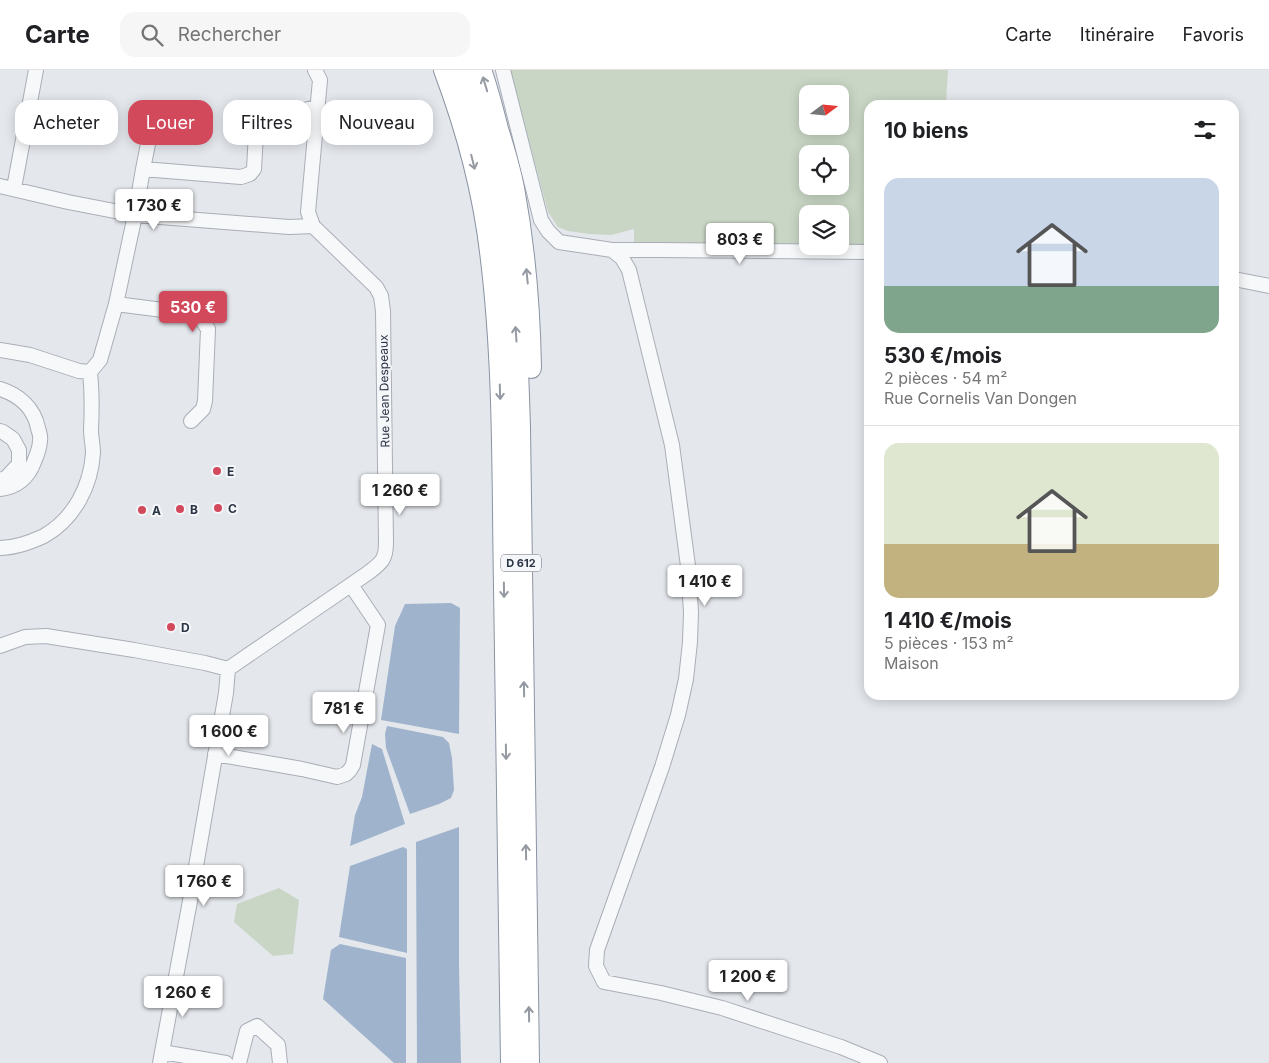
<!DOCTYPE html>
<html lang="fr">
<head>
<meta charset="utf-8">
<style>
  :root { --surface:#fff; --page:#f6f6f6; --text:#202124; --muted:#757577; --line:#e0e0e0; --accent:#d1495b }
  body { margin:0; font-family:Inter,sans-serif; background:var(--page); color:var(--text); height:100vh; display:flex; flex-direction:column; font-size:19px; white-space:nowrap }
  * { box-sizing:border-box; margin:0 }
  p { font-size:16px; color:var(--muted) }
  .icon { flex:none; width:28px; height:28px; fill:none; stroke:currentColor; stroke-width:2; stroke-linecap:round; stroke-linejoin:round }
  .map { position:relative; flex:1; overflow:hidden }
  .sheet { position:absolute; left:864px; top:30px; width:375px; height:600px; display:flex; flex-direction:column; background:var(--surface); border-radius:15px; box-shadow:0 2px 12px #0003 }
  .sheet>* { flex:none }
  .banner { position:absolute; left:15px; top:30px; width:475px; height:45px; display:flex; gap:10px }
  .needle { width:32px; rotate:74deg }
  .tools { position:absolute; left:799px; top:15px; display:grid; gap:10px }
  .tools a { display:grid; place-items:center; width:50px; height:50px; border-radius:10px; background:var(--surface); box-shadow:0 2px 12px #0003; font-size:25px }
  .price { position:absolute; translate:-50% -42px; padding:0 11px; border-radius:5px; background:#fff; color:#222; font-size:16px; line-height:32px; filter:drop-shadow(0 1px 2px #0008) }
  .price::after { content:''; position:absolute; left:50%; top:30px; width:15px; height:11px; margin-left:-8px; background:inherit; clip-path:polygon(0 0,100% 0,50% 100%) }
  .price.current { background:var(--accent); color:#fff }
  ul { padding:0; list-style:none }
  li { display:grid; align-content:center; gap:10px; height:265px; padding:0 20px }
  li+li { border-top:1px solid var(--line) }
  li span { display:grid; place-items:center; height:155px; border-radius:15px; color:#555 }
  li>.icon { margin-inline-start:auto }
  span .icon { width:90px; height:90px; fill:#fffc; stroke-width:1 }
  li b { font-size:21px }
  h2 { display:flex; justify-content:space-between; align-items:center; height:60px; padding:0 20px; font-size:21px }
  .pill { padding:0 18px; border-radius:15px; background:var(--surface); box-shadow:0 2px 12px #0003; font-size:18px; line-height:45px }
  .pill.current { background:var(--accent); color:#fff }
  header { display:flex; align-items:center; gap:30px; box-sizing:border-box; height:70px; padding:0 25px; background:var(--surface); border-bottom:1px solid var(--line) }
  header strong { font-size:24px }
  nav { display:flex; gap:28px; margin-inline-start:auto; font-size:18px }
  .search { width:350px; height:45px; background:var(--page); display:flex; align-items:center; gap:12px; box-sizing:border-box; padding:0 18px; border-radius:15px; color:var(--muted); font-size:19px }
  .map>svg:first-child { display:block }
  .green { fill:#c9d6c5; fill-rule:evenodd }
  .water { fill:#9fb4cc }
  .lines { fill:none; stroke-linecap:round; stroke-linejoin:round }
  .minor-casing { stroke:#a9aeb7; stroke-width:16 }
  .highway-casing { stroke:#8b94a3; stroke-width:22 }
  .minor { stroke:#f7f8fa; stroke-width:14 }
  .highway { stroke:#fff; stroke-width:20 }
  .oneway { stroke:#959aa2 }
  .poi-dot { fill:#d1495b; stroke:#f4f6f9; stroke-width:2 }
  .labels { text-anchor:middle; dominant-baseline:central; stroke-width:4; stroke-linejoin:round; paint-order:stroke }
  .shield { fill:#f4f6f9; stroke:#676e7b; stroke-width:1 }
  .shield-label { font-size:11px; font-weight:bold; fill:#2b3445 }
  .street-label { font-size:12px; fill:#2b3445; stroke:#f4f6f9 }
  .poi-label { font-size:12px; font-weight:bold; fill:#2b3445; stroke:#f4f6f9; text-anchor:start }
</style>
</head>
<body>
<header>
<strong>Carte</strong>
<div class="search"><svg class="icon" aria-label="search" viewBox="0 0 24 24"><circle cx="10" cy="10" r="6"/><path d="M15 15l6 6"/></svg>Rechercher</div>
<nav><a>Carte</a><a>Itinéraire</a><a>Favoris</a></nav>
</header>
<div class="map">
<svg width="1269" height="993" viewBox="0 0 1269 993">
  <rect width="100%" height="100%" fill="#e4e7ec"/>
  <path class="green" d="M510,0H948L946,35H869V176H840V144H808L807,175L634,172V159L611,165L590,164L568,161L558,157L548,142ZM808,24H840V56H808ZM808,84H840V116H808Z
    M279,818L299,830L293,884L273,886L234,852L237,834Z"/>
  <path class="water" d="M451,533L460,538L459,664L381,650L395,556L405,534Z
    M387,656L443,667L449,673L452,688L454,720L451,728L439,734L410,744L386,678L385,664Z
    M372,674L382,679L405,754L350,776L355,745L362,727Z
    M459,757V896L461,993H417L416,772Z
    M403,777L407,779V883L339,867L350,796Z
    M340,874L406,888V993H394L323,929L331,880Z"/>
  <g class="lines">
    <defs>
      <path id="minor" d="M503,0L541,150L548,161L559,172L612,180H659L869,182
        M143,99L150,64
        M0,116L68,132L135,145L289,157L313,156
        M14,118L36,0
        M612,180L622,188L629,200L672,375L688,496L691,542L690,572L686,609L678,645L662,697L597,880L596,896L604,912L661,923L722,938L841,977L880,993
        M1234,209L1269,216
        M116,234L194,244L202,250L208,259L205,331L203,339L191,351
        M0,280L30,285L79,301L90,302
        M90,302L100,290L116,234L135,145L143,99L241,107L250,104L254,99L256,63L260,59L304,40L317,37
        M0,319C19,325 34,338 38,358C39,362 41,366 40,370C40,378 37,385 34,392C28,408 17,417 0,419
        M0,361L3,362L13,369L19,380V394L6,408L0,410
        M0,478C14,478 31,472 44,466C74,449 91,416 93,383C93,375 91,367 91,360C92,340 92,321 90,302
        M0,576L25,567L46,566L134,580L205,593L228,599L368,503C381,493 386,490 386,473L383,241L381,226L376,217L313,156L308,142L320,10L315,0
        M215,684L302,699L337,707L346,704L350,700L353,695L378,555L351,515
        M162,982L226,993
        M160,993L190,831L226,623L228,599
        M239,993L247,961L257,956L278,975L280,993"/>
      <path id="highway" d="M444,0C467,61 484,125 491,190C504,298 502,407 504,516C506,675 509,834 511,993
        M464,0C481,48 495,97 503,146C515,216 518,287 520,358L529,993
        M481,0C488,19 493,39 498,59C504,78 510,98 514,118C525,178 530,237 531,298"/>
    </defs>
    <use href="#minor" class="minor-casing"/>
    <use href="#highway" class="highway-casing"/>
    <use href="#minor" class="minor"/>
    <use href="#highway" class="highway"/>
  </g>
  <defs><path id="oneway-shaft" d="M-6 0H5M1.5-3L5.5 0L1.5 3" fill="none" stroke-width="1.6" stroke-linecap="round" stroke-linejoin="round" transform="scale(1.25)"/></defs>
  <g class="oneway">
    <use href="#oneway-shaft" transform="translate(485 14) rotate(-107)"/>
    <use href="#oneway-shaft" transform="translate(473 92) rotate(76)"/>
    <use href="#oneway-shaft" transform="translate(527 206) rotate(-96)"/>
    <use href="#oneway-shaft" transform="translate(516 264) rotate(-94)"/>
    <use href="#oneway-shaft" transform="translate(500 322) rotate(88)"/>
    <use href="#oneway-shaft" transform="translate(504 520) rotate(89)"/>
    <use href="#oneway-shaft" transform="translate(524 619) rotate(-91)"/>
    <use href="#oneway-shaft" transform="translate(506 682) rotate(89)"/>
    <use href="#oneway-shaft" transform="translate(526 782) rotate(-91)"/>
    <use href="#oneway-shaft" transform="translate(529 944) rotate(-91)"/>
  </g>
  <g class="poi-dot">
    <circle cx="217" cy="401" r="5"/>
    <circle cx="218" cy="438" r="5"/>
    <circle cx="180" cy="439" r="5"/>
    <circle cx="142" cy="440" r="5"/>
    <circle cx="171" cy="557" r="5"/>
  </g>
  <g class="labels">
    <rect class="shield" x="501" y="484.5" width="40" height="17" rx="4"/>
    <g class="shield-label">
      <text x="521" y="493">D 612</text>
    </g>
    <g class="street-label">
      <text transform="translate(384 321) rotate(-91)">Rue Jean Despeaux</text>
    </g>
    <g class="poi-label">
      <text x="227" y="401">E</text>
      <text x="228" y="438">C</text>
      <text x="190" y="439">B</text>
      <text x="152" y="440">A</text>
      <text x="181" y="557">D</text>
    </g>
  </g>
</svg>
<div class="tools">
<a><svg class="needle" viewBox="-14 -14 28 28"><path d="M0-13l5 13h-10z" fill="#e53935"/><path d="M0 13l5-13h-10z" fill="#757577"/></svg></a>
<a><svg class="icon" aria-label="locate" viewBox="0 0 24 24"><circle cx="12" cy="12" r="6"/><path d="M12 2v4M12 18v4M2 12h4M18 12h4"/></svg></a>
<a><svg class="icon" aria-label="layers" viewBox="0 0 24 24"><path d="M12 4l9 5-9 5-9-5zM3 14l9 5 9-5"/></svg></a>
</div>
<b class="price" style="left:154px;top:161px">1 730 €</b>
<b class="price" style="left:740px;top:195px">803 €</b>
<b class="price current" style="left:193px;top:263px">530 €</b>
<b class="price" style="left:400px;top:446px">1 260 €</b>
<b class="price" style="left:705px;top:537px">1 410 €</b>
<b class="price" style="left:344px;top:664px">781 €</b>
<b class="price" style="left:229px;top:687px">1 600 €</b>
<b class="price" style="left:204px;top:837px">1 760 €</b>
<b class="price" style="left:748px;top:932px">1 200 €</b>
<b class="price" style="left:183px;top:948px">1 260 €</b>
<div class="banner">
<a class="pill">Acheter</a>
<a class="pill current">Louer</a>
<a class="pill">Filtres</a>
<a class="pill">Nouveau</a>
</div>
<section class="sheet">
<h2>10 biens<svg class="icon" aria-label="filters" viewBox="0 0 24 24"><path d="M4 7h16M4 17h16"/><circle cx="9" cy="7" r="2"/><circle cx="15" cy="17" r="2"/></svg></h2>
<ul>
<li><span style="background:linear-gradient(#c9d6e8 70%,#7fa58c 0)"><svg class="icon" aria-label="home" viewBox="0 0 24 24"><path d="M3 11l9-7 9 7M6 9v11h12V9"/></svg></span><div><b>530 €/mois</b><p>2 pièces · 54 m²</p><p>Rue Cornelis Van Dongen</p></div></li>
<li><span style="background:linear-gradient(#dfe7d0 65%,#c2b280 0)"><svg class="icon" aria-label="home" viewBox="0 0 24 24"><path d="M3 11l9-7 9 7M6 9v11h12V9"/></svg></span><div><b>1 410 €/mois</b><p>5 pièces · 153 m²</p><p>Maison</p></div></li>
</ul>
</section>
</div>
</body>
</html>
